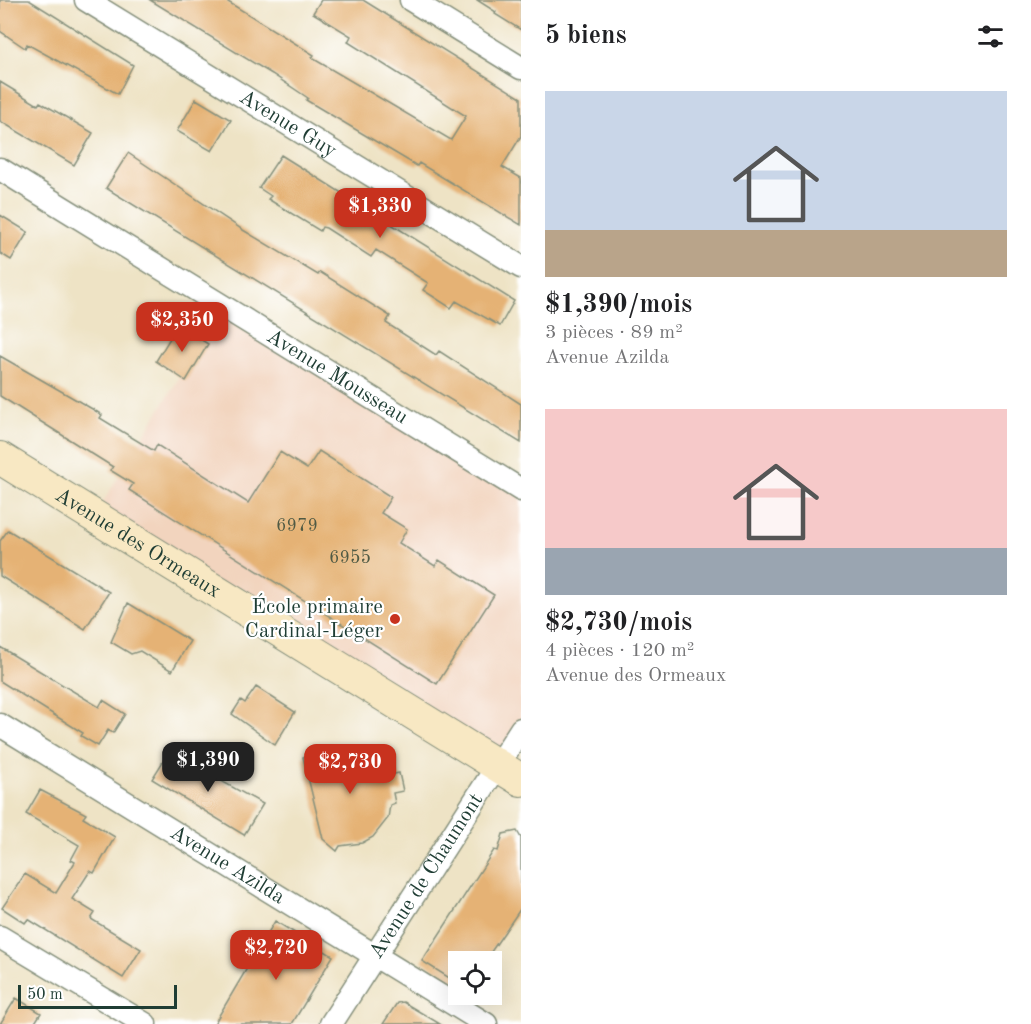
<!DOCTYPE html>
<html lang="fr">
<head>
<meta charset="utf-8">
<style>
  :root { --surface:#fff; --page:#f6f6f6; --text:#202124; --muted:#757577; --accent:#c8321e }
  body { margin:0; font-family:"Old Standard TT",serif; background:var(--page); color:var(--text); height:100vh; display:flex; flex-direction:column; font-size:22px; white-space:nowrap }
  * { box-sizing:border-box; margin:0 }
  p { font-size:20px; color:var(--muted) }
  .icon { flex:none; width:33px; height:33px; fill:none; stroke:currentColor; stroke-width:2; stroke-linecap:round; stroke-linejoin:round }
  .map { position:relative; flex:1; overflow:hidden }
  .sheet { display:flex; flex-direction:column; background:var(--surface); width:510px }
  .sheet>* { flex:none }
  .tools { position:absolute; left:448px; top:951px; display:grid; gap:12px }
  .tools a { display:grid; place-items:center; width:54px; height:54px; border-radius:0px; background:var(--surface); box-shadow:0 6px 24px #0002; font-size:30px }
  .scale { position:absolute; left:18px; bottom:15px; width:159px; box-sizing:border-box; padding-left:6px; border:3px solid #1f3d34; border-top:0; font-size:16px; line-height:21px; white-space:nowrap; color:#1f3d34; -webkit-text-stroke:4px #fff; paint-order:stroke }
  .price { position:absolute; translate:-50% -51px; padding:0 14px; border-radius:12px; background:var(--accent); color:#fff; font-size:20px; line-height:39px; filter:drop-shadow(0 2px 3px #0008) }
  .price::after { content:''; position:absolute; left:50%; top:36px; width:18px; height:14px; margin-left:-9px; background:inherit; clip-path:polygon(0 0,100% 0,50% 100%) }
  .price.current { background:#222; color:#fff }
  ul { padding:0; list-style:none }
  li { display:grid; align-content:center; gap:12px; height:318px; padding:0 24px }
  li span { display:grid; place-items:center; height:186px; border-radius:0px; color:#555 }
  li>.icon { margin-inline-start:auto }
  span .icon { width:108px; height:108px; fill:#fffc; stroke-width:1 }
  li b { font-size:26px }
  h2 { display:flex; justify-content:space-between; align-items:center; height:72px; padding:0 24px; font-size:26px }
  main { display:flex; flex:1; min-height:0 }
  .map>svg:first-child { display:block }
  .built { fill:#f2d4be }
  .building { fill:#e5b275 }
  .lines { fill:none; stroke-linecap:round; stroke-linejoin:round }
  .street-casing { stroke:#86907c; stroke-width:25 }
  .secondary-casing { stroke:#86907c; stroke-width:34 }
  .street { stroke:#fff; stroke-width:22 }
  .secondary { stroke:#f8e8c3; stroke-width:32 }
  .poi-dot { fill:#c8321e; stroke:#fff; stroke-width:2 }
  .labels { text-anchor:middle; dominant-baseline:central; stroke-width:4.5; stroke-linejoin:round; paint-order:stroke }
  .number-label { font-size:18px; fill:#505a44 }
  .street-label { font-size:21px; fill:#1f3d34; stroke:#fff }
  .poi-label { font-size:21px; fill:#1f3d34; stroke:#fff; text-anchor:end }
</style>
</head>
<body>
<main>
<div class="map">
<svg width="521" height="1024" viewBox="0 0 521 1024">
  <rect width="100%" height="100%" fill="#fff"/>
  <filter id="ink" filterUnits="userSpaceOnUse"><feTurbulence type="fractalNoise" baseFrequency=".0167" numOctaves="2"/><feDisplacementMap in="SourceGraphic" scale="12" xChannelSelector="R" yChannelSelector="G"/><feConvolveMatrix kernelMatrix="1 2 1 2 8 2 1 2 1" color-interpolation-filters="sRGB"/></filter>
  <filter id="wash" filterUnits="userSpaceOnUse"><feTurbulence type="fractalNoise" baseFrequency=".008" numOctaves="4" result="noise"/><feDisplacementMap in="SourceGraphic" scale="24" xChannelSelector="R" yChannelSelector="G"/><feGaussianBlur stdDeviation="1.35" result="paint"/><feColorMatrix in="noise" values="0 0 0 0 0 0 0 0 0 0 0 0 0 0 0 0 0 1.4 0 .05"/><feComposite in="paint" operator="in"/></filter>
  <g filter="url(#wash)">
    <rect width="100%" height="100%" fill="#eee3c5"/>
    <path class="built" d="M222,308L521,494V723L499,757L95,515Z"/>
    <g id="blocks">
      <path class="building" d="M0,0H29L133,65L118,94L27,44L25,48L0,31Z
        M150,0H225L314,55L312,58L451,140L466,116L348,42L351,36L313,13L321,0H363L521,98V136L502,167L521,178V225L419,163L417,166L306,100L308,98L272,74Z
        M477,0H521V30L495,14L496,12Z
        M0,82L38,105L40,102L93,133L74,165L0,121Z
        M196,99L231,120L212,151L177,131Z
        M128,153L243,230L318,275L320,272L390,316L386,323L436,355L439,351L521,404V443L106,188Z
        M281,155L514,301L500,326L456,301L451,308L423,290L428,283L376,250L371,257L326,228L322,227L320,231L268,199L271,196L259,188Z
        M0,215L28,232L11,260L0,253Z
        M178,325L208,344L186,381L156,361Z
        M0,356L94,410L102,415L100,418L154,451L157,445L248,503L280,452L307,469L319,451L391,497L381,513L407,529L399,543L435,566L439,560L494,595L437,684L129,490L133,484L110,470L113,467L0,396Z
        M8,530L109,592L85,629L0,576V541Z
        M128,603L190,641L172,671L140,651L131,654L111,642Z
        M0,647L99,707L103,700L125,714L113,733L108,730L98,746L81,736L83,733L0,681Z
        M256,687L295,712L275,745L232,714L241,700L245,703Z
        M338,749H349L363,753L382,768L388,767L390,775L399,773L403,791L393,793L395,803L390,805L388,818L373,837L362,843L340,846L337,851L323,839L303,757Z
        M169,752L263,804L244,835L152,779Z
        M40,790L86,814L83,818L115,837L94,873L90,871L72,899L95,913L91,919L141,949L123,978L28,919L25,923L2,908L25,874L56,893L75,862L71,860L79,845L26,814Z
        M517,831L521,838V908L484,962H459V984L422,961L494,850L498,851L503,834Z
        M275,921L333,956L292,1024H214Z
        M16,998L41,1013L34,1024H0Z
        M403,1002L440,1024H383L397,1003Z"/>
    </g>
  </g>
  <g filter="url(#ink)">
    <use href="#blocks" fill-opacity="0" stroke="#86907c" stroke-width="1.5"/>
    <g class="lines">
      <defs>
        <g id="street">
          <path id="s1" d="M86,0L521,267"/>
          <path d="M411,0L521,68"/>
          <path id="s2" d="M0,169L521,490"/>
          <path id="s3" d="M0,725L486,1024"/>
          <path d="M0,937L145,1024"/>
          <path id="s4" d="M331,1024L521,729"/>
        </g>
        <g id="secondary">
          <path id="s5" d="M0,458L521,780"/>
        </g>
      </defs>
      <use href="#street" class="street-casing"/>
      <use href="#secondary" class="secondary-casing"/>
      <use href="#street" class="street"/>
      <use href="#secondary" class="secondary"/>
    </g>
  </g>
  <circle class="poi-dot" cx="395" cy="619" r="6"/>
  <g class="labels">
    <g class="number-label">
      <text x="297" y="526">6979</text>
      <text x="350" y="558">6955</text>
    </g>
    <g class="street-label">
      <text stroke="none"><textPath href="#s1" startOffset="237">Avenue Guy</textPath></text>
      <text stroke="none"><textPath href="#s2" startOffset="396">Avenue Mousseau</textPath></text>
      <text stroke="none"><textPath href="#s5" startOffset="162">Avenue des Ormeaux</textPath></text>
      <text stroke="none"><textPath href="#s3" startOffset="267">Avenue Azilda</textPath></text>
      <text stroke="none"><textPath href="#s4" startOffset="176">Avenue de Chaumont</textPath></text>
    </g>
    <g class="poi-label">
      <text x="383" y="607">École primaire<tspan x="383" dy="24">Cardinal-Léger</tspan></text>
    </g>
  </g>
</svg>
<div class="tools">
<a><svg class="icon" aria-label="locate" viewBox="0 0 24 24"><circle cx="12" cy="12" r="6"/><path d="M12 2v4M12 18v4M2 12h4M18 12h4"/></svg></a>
</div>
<div class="scale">50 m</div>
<b class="price" style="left:380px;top:239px">$1,330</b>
<b class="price" style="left:182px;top:353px">$2,350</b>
<b class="price current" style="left:208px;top:793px">$1,390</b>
<b class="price" style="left:350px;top:795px">$2,730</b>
<b class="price" style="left:276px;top:981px">$2,720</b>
</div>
<section class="sheet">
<h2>5 biens<svg class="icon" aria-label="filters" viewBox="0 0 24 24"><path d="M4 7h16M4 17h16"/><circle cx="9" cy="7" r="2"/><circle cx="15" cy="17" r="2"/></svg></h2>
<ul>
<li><span style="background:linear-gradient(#c9d6e8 75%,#b9a48a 0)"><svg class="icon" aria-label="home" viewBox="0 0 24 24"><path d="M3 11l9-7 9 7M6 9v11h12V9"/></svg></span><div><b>$1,390/mois</b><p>3 pièces · 89 m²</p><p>Avenue Azilda</p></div></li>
<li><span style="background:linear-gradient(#f6c9c9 75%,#9aa5b1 0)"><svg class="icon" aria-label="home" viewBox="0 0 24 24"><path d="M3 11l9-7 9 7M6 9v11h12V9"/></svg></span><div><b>$2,730/mois</b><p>4 pièces · 120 m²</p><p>Avenue des Ormeaux</p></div></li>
</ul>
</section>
</main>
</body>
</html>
